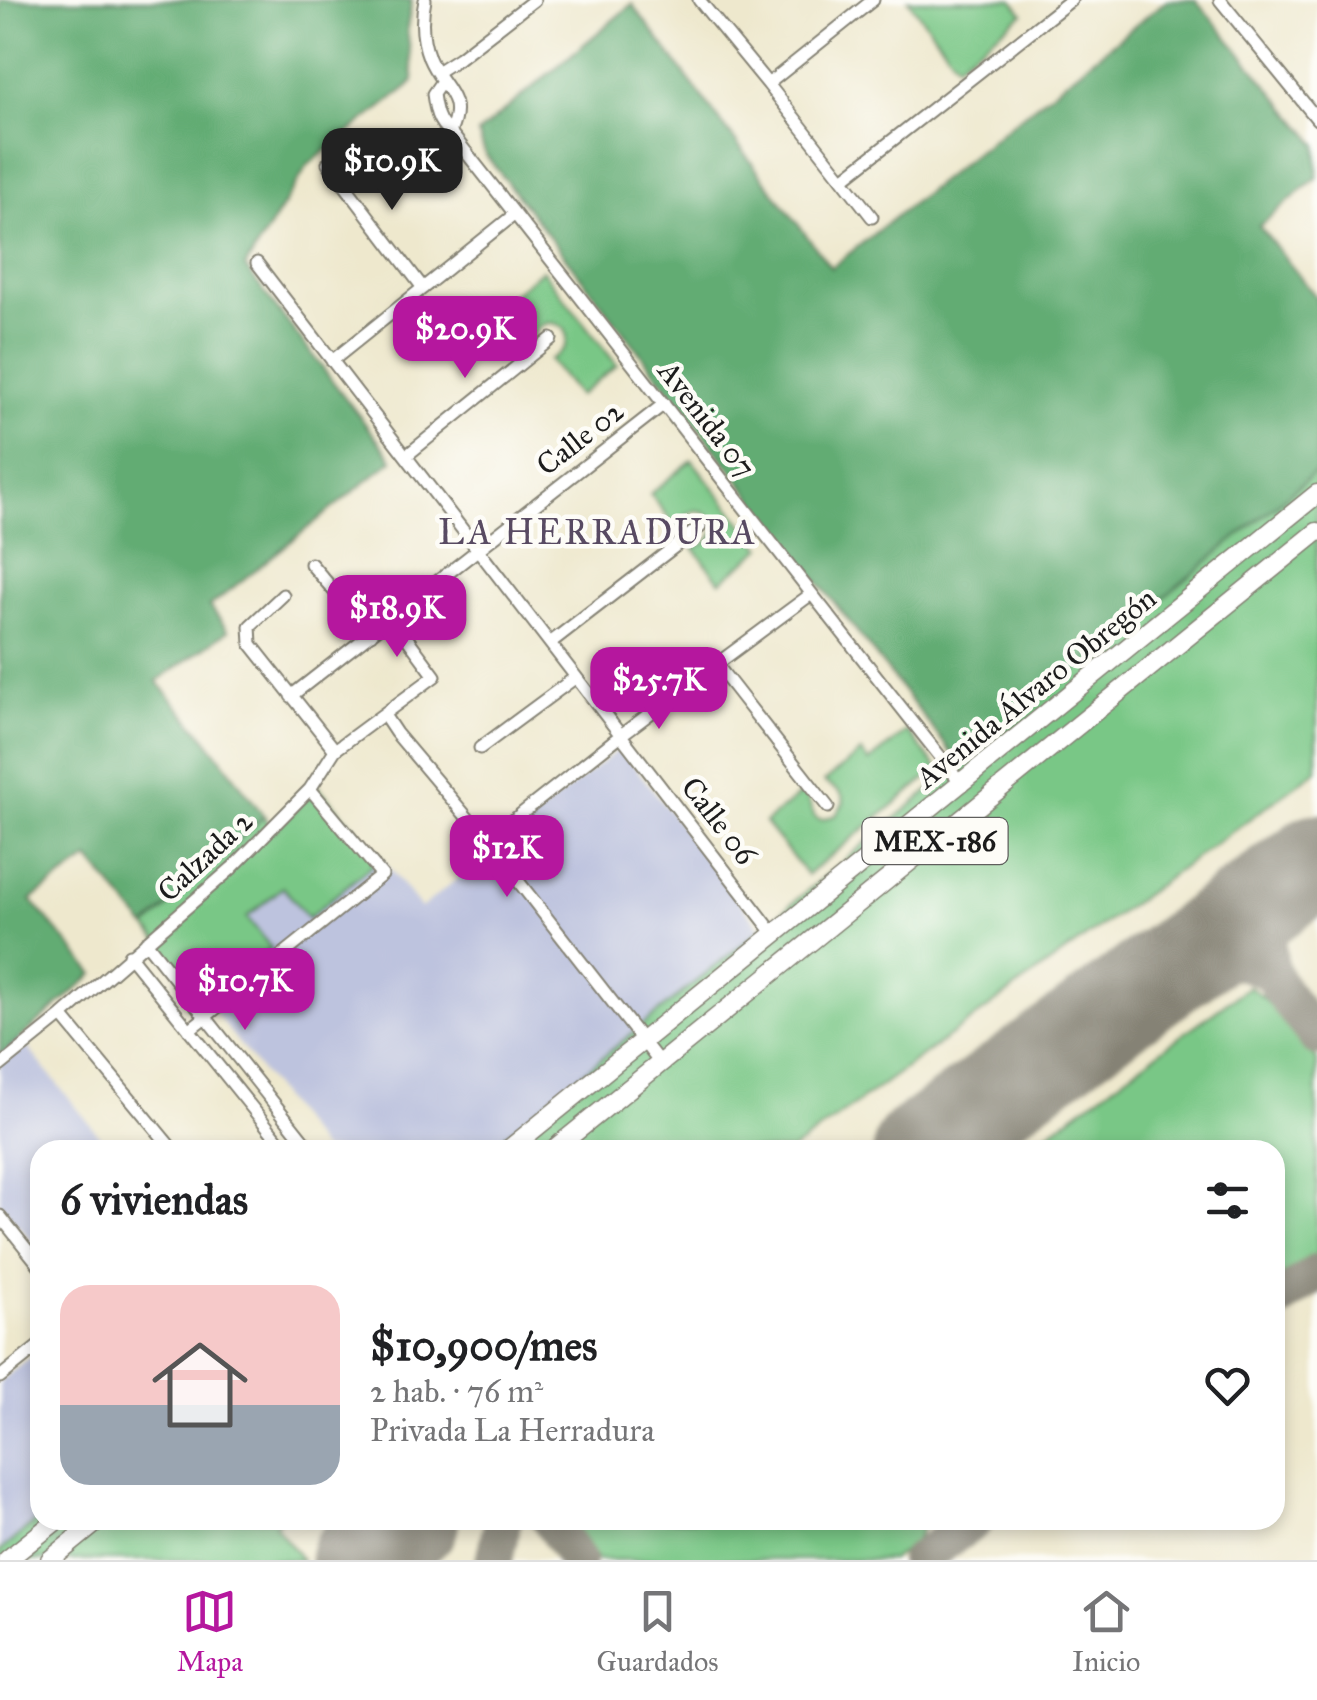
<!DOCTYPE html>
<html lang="es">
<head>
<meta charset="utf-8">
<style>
  :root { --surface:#fff; --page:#f6f6f6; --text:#202124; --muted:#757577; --line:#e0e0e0; --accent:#b5179e }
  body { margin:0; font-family:"IM FELL Great Primer",serif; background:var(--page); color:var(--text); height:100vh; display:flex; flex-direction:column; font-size:38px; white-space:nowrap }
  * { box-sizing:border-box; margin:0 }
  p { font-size:32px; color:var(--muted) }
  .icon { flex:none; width:55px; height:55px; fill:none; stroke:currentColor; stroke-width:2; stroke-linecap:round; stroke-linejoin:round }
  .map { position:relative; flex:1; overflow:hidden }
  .panel { position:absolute; left:30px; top:1140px; width:1255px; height:390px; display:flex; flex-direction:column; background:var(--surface); border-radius:30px; box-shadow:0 5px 15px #0003 }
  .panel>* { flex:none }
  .price { position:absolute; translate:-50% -85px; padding:0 22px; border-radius:20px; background:var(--accent); color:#fff; font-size:32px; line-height:65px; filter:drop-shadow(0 2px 5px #0008) }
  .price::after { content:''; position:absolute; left:50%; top:60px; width:30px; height:22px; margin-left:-15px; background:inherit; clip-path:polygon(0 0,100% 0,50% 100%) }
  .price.active { background:#222; color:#fff }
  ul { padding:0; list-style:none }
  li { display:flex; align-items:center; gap:30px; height:250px; padding:0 30px }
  li span { display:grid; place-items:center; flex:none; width:280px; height:200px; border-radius:30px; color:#555 }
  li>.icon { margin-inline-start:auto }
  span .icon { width:120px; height:120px; fill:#fffc; stroke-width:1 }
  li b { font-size:42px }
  h2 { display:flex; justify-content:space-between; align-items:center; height:120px; padding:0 30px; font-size:42px }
  .menu { display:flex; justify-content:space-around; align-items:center; height:140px; border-top:2px solid var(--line); background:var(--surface); font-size:28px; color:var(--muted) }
  .menu a { display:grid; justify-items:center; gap:5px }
  .menu .active { color:var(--accent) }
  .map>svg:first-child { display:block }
  .industrial { fill:#bdc3de }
  .green { fill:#79c786; stroke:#4a7251; stroke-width:2.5 }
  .forest { fill:#62ac73; stroke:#3f6448; stroke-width:2.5 }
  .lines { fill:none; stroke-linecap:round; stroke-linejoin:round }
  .taxiway { stroke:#858274; stroke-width:38 }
  .runway { stroke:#858274; stroke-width:95 }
  .minor-casing { stroke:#858274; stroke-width:15 }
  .primary-casing { stroke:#858274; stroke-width:21 }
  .minor { stroke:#fff; stroke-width:11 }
  .primary { stroke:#fff; stroke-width:18 }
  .labels { text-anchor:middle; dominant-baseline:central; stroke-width:9; stroke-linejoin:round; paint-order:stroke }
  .shield { fill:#fdfcf7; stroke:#605f5e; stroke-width:2.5 }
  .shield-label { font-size:28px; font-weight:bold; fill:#1c1c1c }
  .street-label { font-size:30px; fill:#1c1c1c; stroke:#fdfcf7 }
  .quarter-label { font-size:35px; letter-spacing:2.5px; fill:#584a62; stroke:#fdfcf7 }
</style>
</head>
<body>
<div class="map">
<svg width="1317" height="1560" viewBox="0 0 1317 1560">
  <rect width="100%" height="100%" fill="#fdfcf7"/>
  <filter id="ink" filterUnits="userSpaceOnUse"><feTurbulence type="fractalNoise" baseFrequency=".01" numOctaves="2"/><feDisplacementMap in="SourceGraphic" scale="20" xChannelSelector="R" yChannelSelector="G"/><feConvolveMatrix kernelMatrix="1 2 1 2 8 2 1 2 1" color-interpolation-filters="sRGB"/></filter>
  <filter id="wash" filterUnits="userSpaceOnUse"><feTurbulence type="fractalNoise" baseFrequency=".0048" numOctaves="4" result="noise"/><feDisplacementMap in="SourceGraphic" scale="40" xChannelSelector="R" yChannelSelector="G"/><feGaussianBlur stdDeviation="2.25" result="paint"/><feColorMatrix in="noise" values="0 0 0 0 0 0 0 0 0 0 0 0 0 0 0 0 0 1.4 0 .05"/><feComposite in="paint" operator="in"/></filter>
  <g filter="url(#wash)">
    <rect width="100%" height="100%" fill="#eee8cd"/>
    <path class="industrial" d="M620,748L761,929L488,1150H322L206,1001L271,948L247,917L284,886L308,918L381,858L421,908Z
      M20,1038L111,1150H40V1251L0,1204V1056Z
      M40,1350V1518L0,1551V1381Z"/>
    <path class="green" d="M908,0H1013L1023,14L957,64Z
      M542,270L617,365L578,396L549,360C562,353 571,345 565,329C551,318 539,323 532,338L503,302Z
      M692,460L762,548L720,582L693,547C740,539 700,483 677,528L650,494Z
      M1317,471V770L792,1150H488L761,929Z
      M907,731L938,769L807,875L765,823L804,791L815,817L822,820L836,815L844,802C841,788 834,790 824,782L861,752L869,762Z
      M318,786L381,858L308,918L283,887L247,917L271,948L206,1001L147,927L264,816L274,831Z
      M1249,986C1276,1007 1297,1032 1317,1060V1259L1275,1289V1150H1025Z
      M40,1518L281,1520L275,1525L302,1560H0V1551Z
      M570,1520H926L915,1543L892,1560H597Z"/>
    <path class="forest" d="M0,0H412L407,28L414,82L308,165L245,267L393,460L210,606L228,631L157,681L207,740L264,816L146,927L89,859L31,900L94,974L0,1056Z
      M1167,0H1196L1317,144V178L1259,226L1317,298V471L961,765L485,154L478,133L632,4L831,268Z"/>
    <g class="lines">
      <path class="taxiway" d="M1304,871C1275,893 1260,936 1272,972C1277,989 1305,1021 1317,1037
        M1161,975C1196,956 1237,953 1272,974
        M1275,1303L1317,1273
        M550,1520L577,1560
        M372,1560L383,1543L396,1532
        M494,1560L503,1520
        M919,1560L975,1520"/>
      <path class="runway" d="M920,1150L1317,861
        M357,1560L412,1520"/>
    </g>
  </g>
  <g filter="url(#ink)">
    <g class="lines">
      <defs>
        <path id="minor" d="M425,0C421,19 422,40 429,58C441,88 467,96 450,132
          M699,0L768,84L872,217
          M1220,0L1317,119
          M437,72L459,58L534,0
          M442,81L433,94C435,108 437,123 450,132C622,348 789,568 962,784
          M768,84L873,0
          M328,163L423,288
          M843,179L1071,0
          M257,263L774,934
          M332,361L515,214
          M406,456L551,339
          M311,564L371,634
          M283,595L250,626L251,644L335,750
          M550,643L700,527
          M716,664L828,807
          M291,696L664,404
          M384,715L396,733L487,841L660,1063
          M480,748L576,677
          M487,841L621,735L810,595
          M146,942L311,1150
          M129,955L286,1150
          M62,1016L173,1150
          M189,1030L382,875L310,789
          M0,1066L62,1016L232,868L310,789L335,750L435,676L392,618
          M0,1216L40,1266
          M0,1377L40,1345"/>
        <path id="primary" d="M508,1150L1317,494
          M553,1150L1317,532
          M7,1560L57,1520
          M50,1560L99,1520"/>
      </defs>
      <use href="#minor" class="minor-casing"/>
      <use href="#primary" class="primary-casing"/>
      <use href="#minor" class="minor"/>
      <use href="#primary" class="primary"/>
    </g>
  </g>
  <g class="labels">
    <rect class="shield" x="862.5" y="818" width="145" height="46" rx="8"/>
    <g class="shield-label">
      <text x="935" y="841">MEX-186</text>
    </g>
    <g class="street-label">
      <text transform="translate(707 419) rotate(52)">Avenida 07</text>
      <text transform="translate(580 438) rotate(-38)">Calle 02</text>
      <text transform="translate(1036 688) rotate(-39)">Avenida Álvaro Obregón</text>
      <text transform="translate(719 821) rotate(52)">Calle 06</text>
      <text transform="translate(205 856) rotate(-43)">Calzada 2</text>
    </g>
    <g class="quarter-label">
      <text x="598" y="532">LA HERRADURA</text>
    </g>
  </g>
</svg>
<b class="price active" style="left:392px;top:213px">$10.9K</b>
<b class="price" style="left:465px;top:381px">$20.9K</b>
<b class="price" style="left:397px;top:660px">$18.9K</b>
<b class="price" style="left:659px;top:732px">$25.7K</b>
<b class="price" style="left:507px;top:900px">$12K</b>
<b class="price" style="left:245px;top:1033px">$10.7K</b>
<section class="panel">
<h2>6 viviendas<svg class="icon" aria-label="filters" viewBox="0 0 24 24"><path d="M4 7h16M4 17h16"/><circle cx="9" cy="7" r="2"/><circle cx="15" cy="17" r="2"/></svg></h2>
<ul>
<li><span style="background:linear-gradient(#f6c9c9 60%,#9aa5b1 0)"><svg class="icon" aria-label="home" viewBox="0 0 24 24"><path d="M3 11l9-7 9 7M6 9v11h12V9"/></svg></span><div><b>$10,900/mes</b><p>2 hab. · 76 m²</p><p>Privada La Herradura</p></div><svg class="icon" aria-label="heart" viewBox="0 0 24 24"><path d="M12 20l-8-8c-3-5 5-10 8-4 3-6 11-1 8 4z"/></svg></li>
</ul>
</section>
</div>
<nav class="menu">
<a class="active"><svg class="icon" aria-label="map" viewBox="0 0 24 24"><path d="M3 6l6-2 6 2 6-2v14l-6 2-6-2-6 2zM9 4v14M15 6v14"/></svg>Mapa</a>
<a><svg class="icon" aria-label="saved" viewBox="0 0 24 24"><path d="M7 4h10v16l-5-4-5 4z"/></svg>Guardados</a>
<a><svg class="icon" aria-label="home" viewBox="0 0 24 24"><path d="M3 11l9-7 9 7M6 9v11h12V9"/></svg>Inicio</a>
</nav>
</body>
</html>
